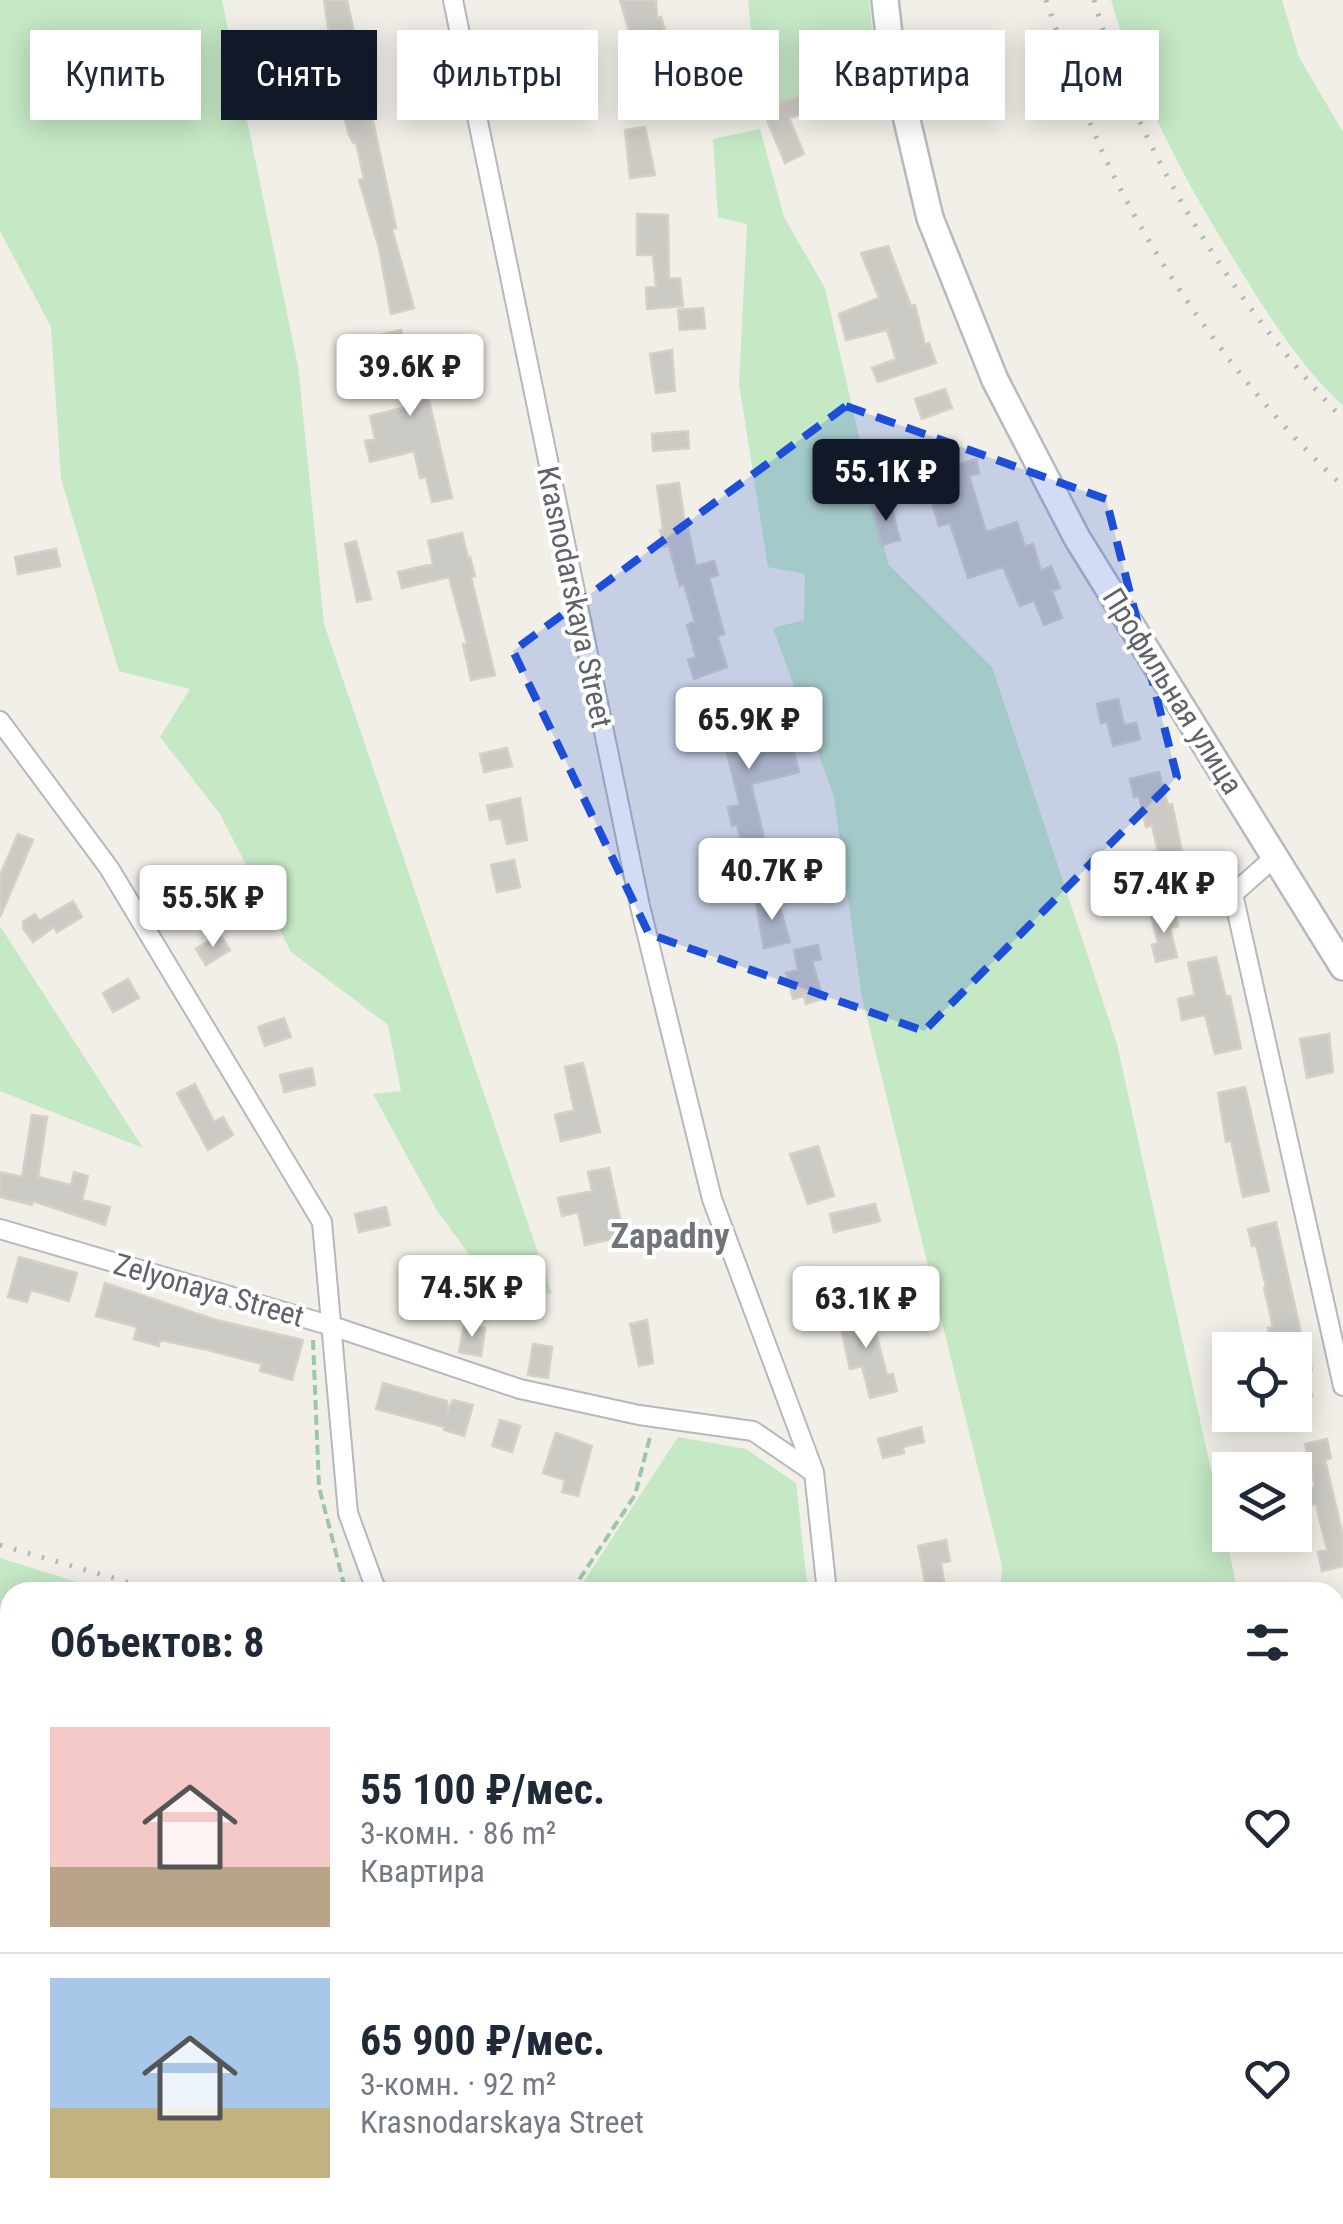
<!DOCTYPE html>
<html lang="ru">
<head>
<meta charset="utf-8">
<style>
  :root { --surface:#fff; --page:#f2f2f3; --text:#1f2937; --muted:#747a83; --line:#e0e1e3; --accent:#111827 }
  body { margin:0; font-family:"Roboto Condensed",sans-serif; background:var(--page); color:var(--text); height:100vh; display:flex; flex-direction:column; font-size:38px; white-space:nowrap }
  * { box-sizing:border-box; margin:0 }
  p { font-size:32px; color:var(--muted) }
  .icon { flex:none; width:55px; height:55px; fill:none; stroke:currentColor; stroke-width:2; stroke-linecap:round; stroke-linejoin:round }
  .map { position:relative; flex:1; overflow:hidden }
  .side { position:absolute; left:0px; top:1582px; width:1345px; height:642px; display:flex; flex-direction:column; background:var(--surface); border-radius:30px 30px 0 0; box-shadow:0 5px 25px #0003 }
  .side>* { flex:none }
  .banner { position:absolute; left:30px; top:30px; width:1285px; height:90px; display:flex; gap:20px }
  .tools { position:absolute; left:1212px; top:1332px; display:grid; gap:20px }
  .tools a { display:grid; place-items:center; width:100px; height:100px; border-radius:0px; background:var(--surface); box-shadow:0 5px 25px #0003; font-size:50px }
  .price { position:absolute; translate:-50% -85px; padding:0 22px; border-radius:10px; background:#fff; color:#222; font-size:32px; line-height:65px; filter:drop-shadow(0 2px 5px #0008) }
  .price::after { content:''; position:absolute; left:50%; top:60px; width:30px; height:22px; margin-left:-15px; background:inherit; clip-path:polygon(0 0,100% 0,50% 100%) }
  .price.active { background:var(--accent); color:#fff }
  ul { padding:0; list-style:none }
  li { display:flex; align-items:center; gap:30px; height:250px; padding:0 50px }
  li+li { border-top:2px solid var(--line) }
  li span { display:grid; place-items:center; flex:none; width:280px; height:200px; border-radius:0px; color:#555 }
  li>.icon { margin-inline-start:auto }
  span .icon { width:120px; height:120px; fill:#fffc; stroke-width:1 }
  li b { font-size:42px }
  h2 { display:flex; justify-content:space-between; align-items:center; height:120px; padding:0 50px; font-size:42px }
  .pill { padding:0 35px; border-radius:0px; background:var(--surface); box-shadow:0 5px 25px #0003; font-size:35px; line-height:90px }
  .pill.active { background:var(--accent); color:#fff }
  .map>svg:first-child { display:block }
  .green { fill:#c5e8c5 }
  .building { fill:#cccac5; stroke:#d6d1c6; stroke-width:2.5 }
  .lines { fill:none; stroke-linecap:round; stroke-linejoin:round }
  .lane-casing { stroke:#b5b8bc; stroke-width:14 }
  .street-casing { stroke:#b5b8bc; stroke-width:22 }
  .secondary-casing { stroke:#b6babf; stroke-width:30 }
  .path { stroke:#9cc7a9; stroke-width:4; stroke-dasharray:10 5; stroke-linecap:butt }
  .lane { stroke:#fff; stroke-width:9 }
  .street { stroke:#fff; stroke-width:18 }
  .secondary { stroke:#fff; stroke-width:25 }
  .rail { stroke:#b6b7b8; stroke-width:5; stroke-dasharray:2.5 12; stroke-linecap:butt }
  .marked { fill:#1d4ed8; fill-opacity:0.2; stroke:#1d4ed8; stroke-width:8; stroke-dasharray:20 12; stroke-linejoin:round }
  .labels { text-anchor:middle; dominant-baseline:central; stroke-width:8; stroke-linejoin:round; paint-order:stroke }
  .street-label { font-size:30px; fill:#5f6368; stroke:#fff }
  .quarter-label { font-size:35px; font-weight:bold; fill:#70757a; stroke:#fff }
</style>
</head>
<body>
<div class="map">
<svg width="1343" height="2224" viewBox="0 0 1343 2224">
  <rect width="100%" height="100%" fill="#f1efe8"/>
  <path class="green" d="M0,0H222L298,366L324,624L552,1294L493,1287L436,1209L373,1094L401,1091L388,1025L291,952L220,814L160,737L190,689L119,671L61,479L51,327L0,231Z
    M748,0H869L877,74L778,103L757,88Z
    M1111,0H1282L1299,57L1343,132V406C1302,368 1270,318 1241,271C1188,186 1139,97 1111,0Z
    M760,129L784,217L825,288L888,564L992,667L1117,1044L1238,1592H1000L1002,1566L861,993L834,797L773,628L804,620L805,574L768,567L739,384L747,224L718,217L713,139Z
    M0,925V926L143,1148L0,1091Z
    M678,1437L746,1449L796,1483L808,1592H577Z
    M0,1558L109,1592H10V1854L0,1853Z"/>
  <path class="building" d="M324,0H347L396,228L392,229L414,308L391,314L379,248L359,180L364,179L356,142L353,143L348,132L337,83L296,92L292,71L333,62Z
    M620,0H656L657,18L661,17L666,34L633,44Z
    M809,93L814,110L789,118L804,154L785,163L765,115L780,110L778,103Z
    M645,127L655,175L630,178L625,130Z
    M637,214L668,215L669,279L680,278L683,306L647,309L646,288L656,287L653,255H637Z
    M888,246L911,306L915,305L925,345L929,343L936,363L878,382L872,368L896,359L887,330L846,340L839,314L879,298L861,253Z
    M703,308L705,328L680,330L678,310Z
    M401,330L407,352L424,348L427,392L452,498L432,502L426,477L420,478L414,451L370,462L365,441L375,439L370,416L407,407L399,369L386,373L381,350L385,349L381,335Z
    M672,350L675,391L656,393L650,354Z
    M945,389L952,408L922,419L915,399Z
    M688,431L689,448L653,451L652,434Z
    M976,459L979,473L969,476L986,532L1017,522L1025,547L1033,544L1041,571L1051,566L1060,588L1052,591L1062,618L1044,625L1034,600L1020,606L1003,567L968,578L950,523L939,526L931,499L958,490L951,466Z
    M679,483L685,525L687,524L696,566L714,561L718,575L709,578L724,634L717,636L727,667L694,679L688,660L696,657L687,625L695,622L684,584L680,586L669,546L664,547L660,530L663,529L657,486Z
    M890,503L900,540L882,545L872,508Z
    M462,533L468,558L470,557L475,576L471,577L495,675L471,680L463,644L467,643L449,577L402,588L398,572L433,564L428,541Z
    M356,541L371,599L357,602L345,544Z
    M56,549L60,566L18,574L15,557Z
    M727,699L742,754L791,741L799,772L751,784L766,846L743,851L737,825L732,826L728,807L740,805L726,749L720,750L711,719L707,720L703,706Z
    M1118,699L1124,725L1136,723L1140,739L1113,746L1107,721L1101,723L1097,704Z
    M507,748L512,766L484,772L480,754Z
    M1159,772L1168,805L1172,804L1187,875L1174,878L1168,854L1159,856L1152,825L1146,827L1139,796L1134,797L1130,779Z
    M520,798L527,840L507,844L501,818L490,820L487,806Z
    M18,834L33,840L0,917V875Z
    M514,860L520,887L497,892L491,865Z
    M191,867L201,886L167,903L158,884Z
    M777,897L790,942L764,948L756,903Z
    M73,901L82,917L57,932L54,927L33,942L23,928V922L35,914L39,921Z
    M1174,910L1178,926L1170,928L1177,957L1156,962L1152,945L1158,943L1151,915Z
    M220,934L230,950L206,965L196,949Z
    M818,945L821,959L812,961L823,999L806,1004L804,996L793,999L786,973L798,970L794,950Z
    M1216,957L1226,997L1230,996L1241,1048L1215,1054L1205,1015L1182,1020L1178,999L1195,995L1188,963Z
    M128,979L139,998L113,1012L103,993Z
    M284,1018L291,1037L265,1046L258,1027Z
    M1329,1034L1333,1072L1307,1078L1300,1039Z
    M583,1063L600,1132L561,1141L555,1115L574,1110L565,1067Z
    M312,1068L315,1085L284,1092L280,1075Z
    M195,1084L214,1122L223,1117L233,1135L208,1150L177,1093Z
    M1245,1087L1269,1191L1243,1197L1231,1140L1226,1142L1218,1093Z
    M32,1115L47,1117L38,1177L71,1185L74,1172L88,1176L82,1200L110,1207L105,1225L33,1201L32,1205L0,1197V1172L22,1177Z
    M818,1146L834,1196L808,1204L790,1154Z
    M609,1168L624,1236L585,1245L578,1212L562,1216L558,1198L592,1191L588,1172Z
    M875,1204L880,1221L834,1232L830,1214Z
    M386,1207L390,1225L359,1232L355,1214Z
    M1276,1222L1303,1342L1273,1349L1268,1328L1273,1327L1264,1288L1266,1287L1256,1245L1252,1246L1248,1229Z
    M19,1257L77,1273L69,1301L31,1290L27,1302L8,1297Z
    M105,1283L216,1320L303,1340L292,1380L260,1371L262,1364L208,1350L160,1340L159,1346L134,1339L137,1327L96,1316Z
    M434,1296L436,1314L402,1318L399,1301Z
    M869,1307L887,1375L893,1374L897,1391L870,1398L862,1366L850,1369L838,1314Z
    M647,1320L653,1363L639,1366L630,1324Z
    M464,1325L485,1328L481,1356L459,1352Z
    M533,1344L552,1347L548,1378L528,1375Z
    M1301,1349H1307L1312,1370L1306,1372L1312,1396L1295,1400V1350Z
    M383,1383L447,1401L448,1411L453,1400L473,1405L464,1436L444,1430L445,1427L376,1409Z
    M500,1420L520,1426L512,1452L492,1446Z
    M921,1427L924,1442L903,1447L904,1453L883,1458L878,1439Z
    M556,1433L592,1446L578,1496L562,1492L565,1480L543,1473Z
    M1327,1439L1331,1458L1325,1460L1343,1536V1566L1322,1571L1318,1552L1327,1550L1316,1504L1295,1509V1491L1315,1486L1305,1444Z
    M946,1540L950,1561L941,1563L946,1592H927L918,1546Z"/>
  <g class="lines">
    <defs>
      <path id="lane" d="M645,2215L646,2224
        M693,2215V2224
        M1215,2215L1216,2224"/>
      <path id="street" d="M453,0L640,906L712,1199L814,1472L827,1592
        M0,721L109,868L322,1222L348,1513L375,1587L381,1592
        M1276,856L1233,894L1343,1386
        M0,1229L332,1326L520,1389L639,1415L753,1431L813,1472
        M1335,1887L1343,1889
        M0,1956H10
        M324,2215L331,2224
        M792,2215V2224"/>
      <path id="secondary" d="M885,0L891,52L930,218L995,380L1077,538L1343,967"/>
    </defs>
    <use href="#lane" class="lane-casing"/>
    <use href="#street" class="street-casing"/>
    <use href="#secondary" class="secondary-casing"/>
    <path class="path" d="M313,1340L319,1487L346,1592
      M571,1592L635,1495L651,1433"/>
    <use href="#lane" class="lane"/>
    <use href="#street" class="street"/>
    <use href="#secondary" class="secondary"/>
    <path class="rail" d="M1046,0C1064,51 1080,102 1102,151C1155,268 1249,399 1343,486
      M1094,0C1137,150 1235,306 1343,419
      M0,1545L161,1592
      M1335,1936L1343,1939"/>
  </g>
  <path class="marked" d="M846,406L1106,499L1177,777L924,1031L649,934L513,651Z"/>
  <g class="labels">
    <g class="street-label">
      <text transform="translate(575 597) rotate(78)">Krasnodarskaya Street</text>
      <text transform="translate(1173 691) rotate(58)">Профильная улица</text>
      <text transform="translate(209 1290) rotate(16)">Zelyonaya Street</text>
    </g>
    <g class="quarter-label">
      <text x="670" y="1236">Zapadny</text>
    </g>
  </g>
</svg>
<div class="tools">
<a><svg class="icon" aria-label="locate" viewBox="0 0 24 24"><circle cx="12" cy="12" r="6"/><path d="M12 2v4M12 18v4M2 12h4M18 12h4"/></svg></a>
<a><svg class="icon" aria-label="layers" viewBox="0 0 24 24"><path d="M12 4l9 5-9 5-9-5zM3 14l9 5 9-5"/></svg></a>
</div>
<b class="price" style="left:410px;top:419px">39.6K ₽</b>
<b class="price active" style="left:886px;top:524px">55.1K ₽</b>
<b class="price" style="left:749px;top:772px">65.9K ₽</b>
<b class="price" style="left:772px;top:923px">40.7K ₽</b>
<b class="price" style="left:1164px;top:936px">57.4K ₽</b>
<b class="price" style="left:213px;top:950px">55.5K ₽</b>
<b class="price" style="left:472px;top:1340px">74.5K ₽</b>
<b class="price" style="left:866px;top:1351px">63.1K ₽</b>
<div class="banner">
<a class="pill">Купить</a>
<a class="pill active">Снять</a>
<a class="pill">Фильтры</a>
<a class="pill">Новое</a>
<a class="pill">Квартира</a>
<a class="pill">Дом</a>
</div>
<section class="side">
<h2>Объектов: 8<svg class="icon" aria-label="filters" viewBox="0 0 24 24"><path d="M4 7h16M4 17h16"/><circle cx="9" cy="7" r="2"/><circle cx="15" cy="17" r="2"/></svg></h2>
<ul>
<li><span style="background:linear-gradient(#f6c9c9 70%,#b9a48a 0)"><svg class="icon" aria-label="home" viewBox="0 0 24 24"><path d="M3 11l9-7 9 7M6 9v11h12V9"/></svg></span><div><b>55 100 ₽/мес.</b><p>3-комн. · 86 m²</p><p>Квартира</p></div><svg class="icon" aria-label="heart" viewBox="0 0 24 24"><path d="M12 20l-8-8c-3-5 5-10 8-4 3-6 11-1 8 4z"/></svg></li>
<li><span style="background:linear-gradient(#a9c7e8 65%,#c2b280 0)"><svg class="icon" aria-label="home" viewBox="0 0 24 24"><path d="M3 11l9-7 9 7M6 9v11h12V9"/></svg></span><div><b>65 900 ₽/мес.</b><p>3-комн. · 92 m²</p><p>Krasnodarskaya Street</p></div><svg class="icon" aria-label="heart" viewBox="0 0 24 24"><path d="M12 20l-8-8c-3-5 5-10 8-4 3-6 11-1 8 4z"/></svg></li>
</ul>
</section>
</div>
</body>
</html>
